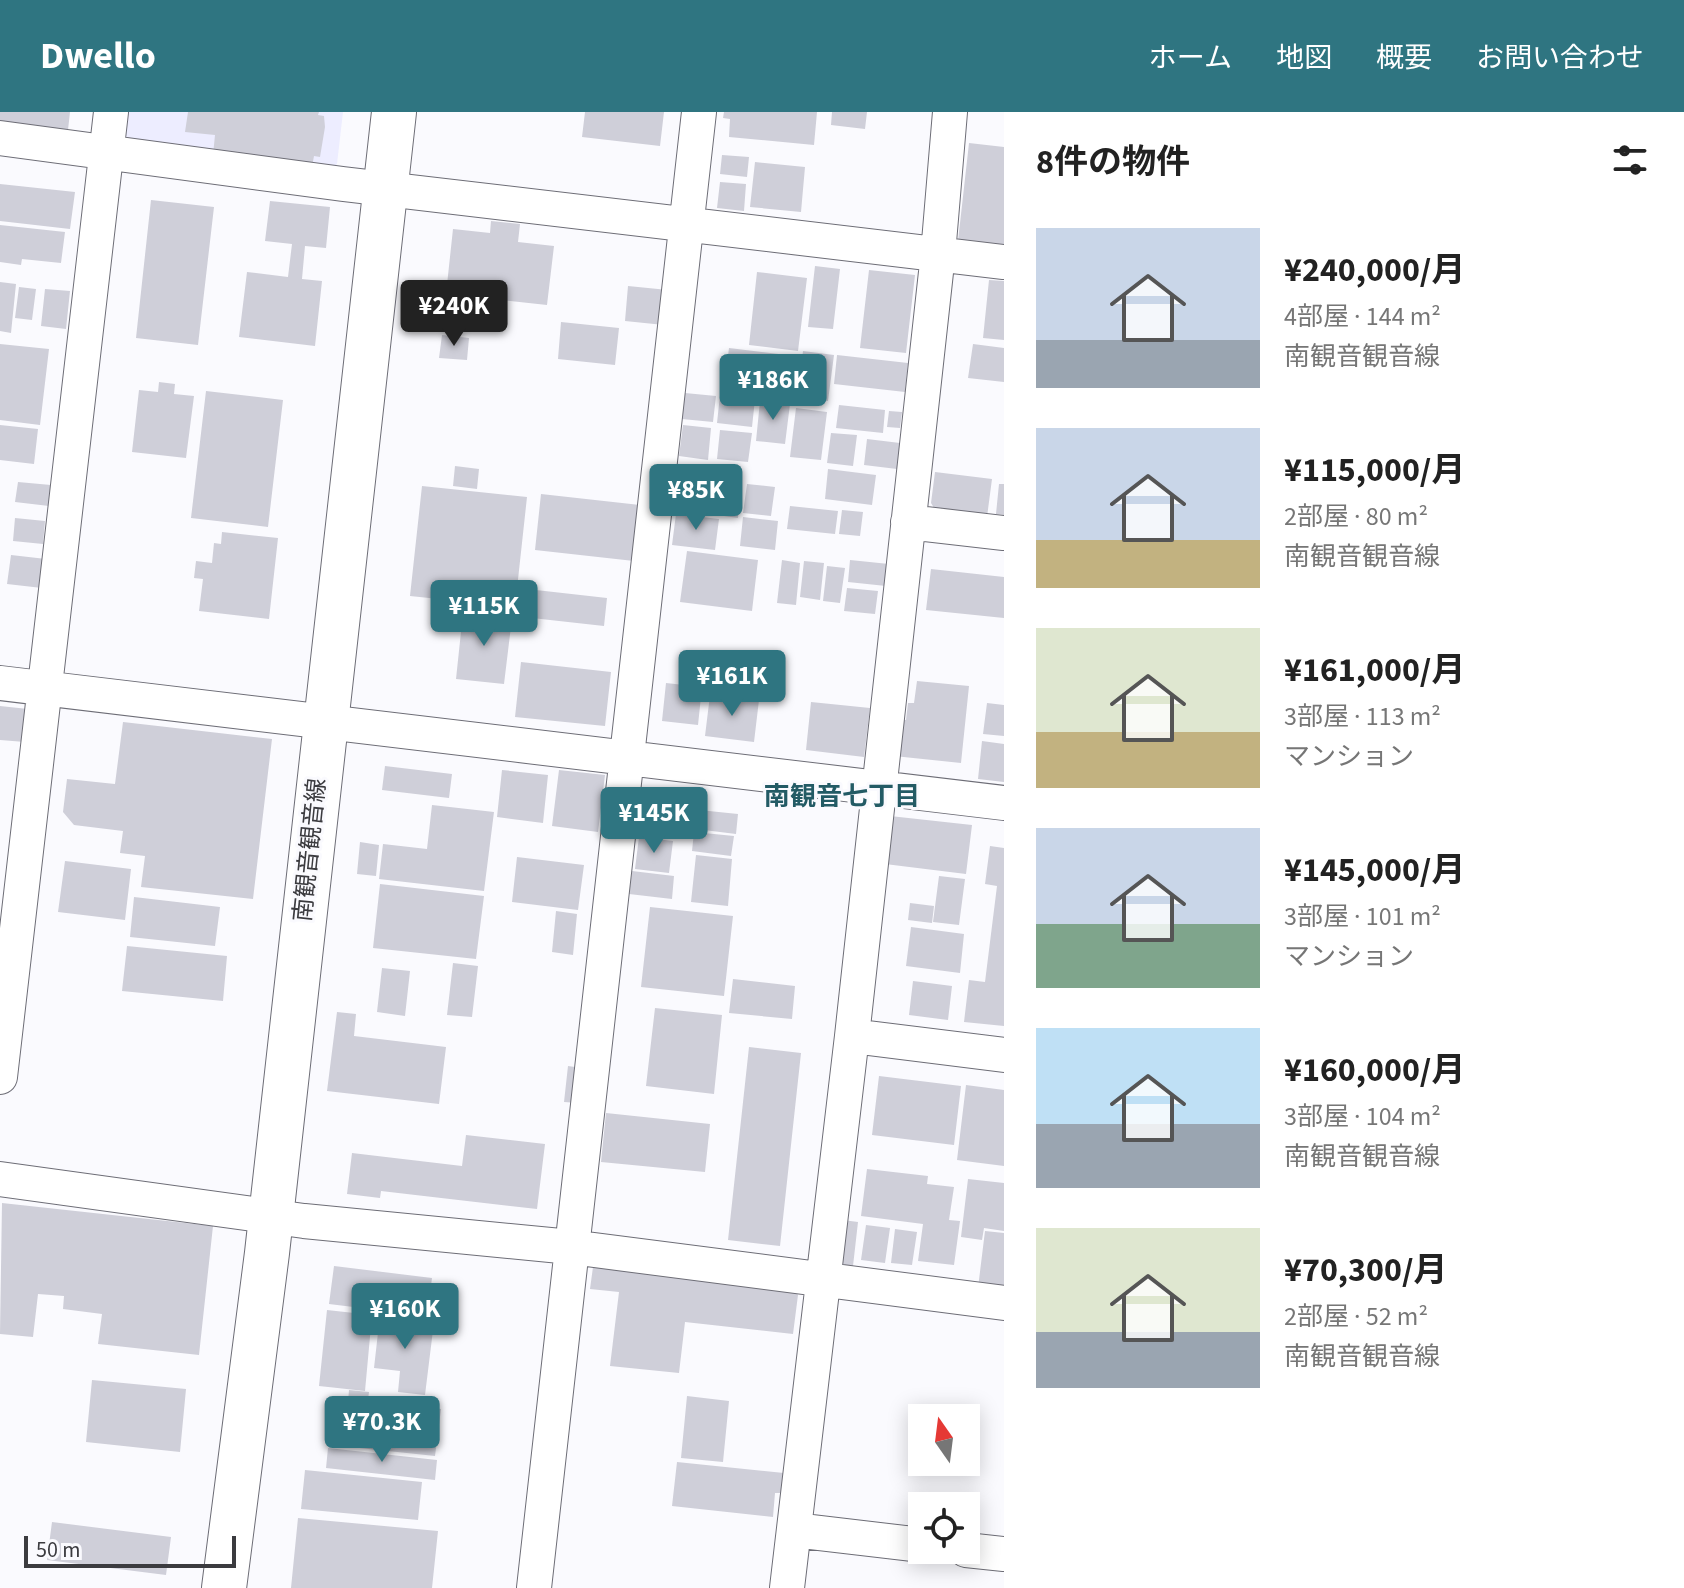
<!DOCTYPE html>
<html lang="ja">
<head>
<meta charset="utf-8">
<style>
  :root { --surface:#fff; --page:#f2f2f2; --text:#222; --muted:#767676; --accent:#2f7581 }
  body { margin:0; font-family:"Source Sans 3","Noto Sans JP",sans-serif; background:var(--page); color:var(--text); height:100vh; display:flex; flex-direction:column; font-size:30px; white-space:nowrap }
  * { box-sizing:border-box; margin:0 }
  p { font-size:26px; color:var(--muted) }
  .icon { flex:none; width:44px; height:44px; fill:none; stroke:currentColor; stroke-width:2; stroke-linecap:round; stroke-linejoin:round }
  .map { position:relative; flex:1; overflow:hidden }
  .sheet { display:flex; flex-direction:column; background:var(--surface); width:680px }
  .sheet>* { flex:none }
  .needle { width:52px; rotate:346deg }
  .buttons { position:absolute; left:908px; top:1292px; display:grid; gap:16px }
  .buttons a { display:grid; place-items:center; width:72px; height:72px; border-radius:0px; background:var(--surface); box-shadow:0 4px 20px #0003; font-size:40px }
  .scale { position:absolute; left:24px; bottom:20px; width:212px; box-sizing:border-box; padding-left:8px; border:4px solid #3b3b3f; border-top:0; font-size:22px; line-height:28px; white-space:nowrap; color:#3b3b3f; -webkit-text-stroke:6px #fafafe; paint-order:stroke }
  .price { position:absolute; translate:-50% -68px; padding:0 18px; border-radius:8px; background:var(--accent); color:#fff; font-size:26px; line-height:52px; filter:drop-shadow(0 2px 4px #0008) }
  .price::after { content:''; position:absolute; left:50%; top:48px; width:24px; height:18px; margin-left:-12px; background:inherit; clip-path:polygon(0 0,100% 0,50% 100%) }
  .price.active { background:#222; color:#fff }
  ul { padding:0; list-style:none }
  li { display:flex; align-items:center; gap:24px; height:200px; padding:0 32px }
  li span { display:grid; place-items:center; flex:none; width:224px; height:160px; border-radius:0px; color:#555 }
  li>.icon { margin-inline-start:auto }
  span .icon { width:96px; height:96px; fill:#fffc; stroke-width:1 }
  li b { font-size:34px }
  h2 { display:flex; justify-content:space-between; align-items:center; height:96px; padding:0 32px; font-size:34px }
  header { display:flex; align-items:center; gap:48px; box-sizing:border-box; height:112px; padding:0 40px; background:var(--accent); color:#fff }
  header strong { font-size:38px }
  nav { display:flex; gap:44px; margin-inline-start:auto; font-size:28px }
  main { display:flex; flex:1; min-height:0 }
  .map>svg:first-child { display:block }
  .built { fill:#ededff }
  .building { fill:#cfcfd9 }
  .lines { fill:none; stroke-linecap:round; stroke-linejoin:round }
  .minor-casing { stroke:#6d6d76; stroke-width:36 }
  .secondary-casing { stroke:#6d6d76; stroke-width:46 }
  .minor { stroke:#fff; stroke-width:34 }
  .secondary { stroke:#fff; stroke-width:44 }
  .labels { text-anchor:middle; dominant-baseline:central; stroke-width:6; stroke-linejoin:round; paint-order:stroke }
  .street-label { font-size:24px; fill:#3b3b3f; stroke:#fafafe }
  .neighbourhood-label { font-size:26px; font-weight:bold; fill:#235b65; stroke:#fafafe }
</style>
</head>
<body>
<header>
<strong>Dwello</strong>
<nav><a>ホーム</a><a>地図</a><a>概要</a><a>お問い合わせ</a></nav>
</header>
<main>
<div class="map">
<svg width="1004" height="1476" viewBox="0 0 1004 1476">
  <rect width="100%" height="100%" fill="#fafafe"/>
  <path class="built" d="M115,0H343L337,52L327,60L121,37Z"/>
  <path class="building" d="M0,0H70L68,18L0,11Z
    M188,0H319L318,3L324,4L325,15L320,45L314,44L312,55L213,43L215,23L185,20Z
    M585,0H664L660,34L582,25Z
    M724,0H817L814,33L729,25L730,7L723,6Z
    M832,0H867L865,17L831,13Z
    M969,31L1004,35V134L958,129Z
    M722,43L749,45L747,65L720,62Z
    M755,50L805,55L801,100L750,95Z
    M720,70L746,72L744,99L717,96Z
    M0,72L75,80L70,117L0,109Z
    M151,88L214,95L198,233L136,226Z
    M270,89L330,95L326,136L305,134L302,167L322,169L315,234L239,225L247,160L288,165L292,132L265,129Z
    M491,109L520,112L518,130L554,134L547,193L446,182L453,117L490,121Z
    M0,113L65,120L61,151L22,147L21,153L0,150Z
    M815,154L840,157L833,217L808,215Z
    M869,158L915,163L906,241L860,236Z
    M757,160L807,166L798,239L749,233Z
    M989,168L1004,169V228L983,226Z
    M0,170L16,172L11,221L0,219Z
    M628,174L668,178L664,213L625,209Z
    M19,175L36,177L32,208L15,206Z
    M45,177L70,179L66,217L41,214Z
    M561,210L619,216L615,253L558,247Z
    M442,223L469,226L467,248L439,246Z
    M0,232L49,237L40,313L0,308Z
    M973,232L1004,236V270L968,266Z
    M729,236L795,244L790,283L724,275Z
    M803,239L834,243L828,289L797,286Z
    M837,243L908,251L905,280L834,272Z
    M159,270L175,272L174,282L194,284L186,346L132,340L139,278L158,280Z
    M206,279L283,288L268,415L191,406Z
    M685,281L716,284L713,310L682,307Z
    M720,283L755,287L752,315L717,311Z
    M760,289L790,292L785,332L756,329Z
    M839,293L885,298L883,321L836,316Z
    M796,296L827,300L821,348L790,345Z
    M889,299L902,300L900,316L887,315Z
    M0,313L38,317L34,352L0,348Z
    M683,313L711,316L708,348L679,344Z
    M720,318L752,321L748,350L717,347Z
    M831,321L857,323L853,354L827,351Z
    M867,327L900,331L897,357L864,353Z
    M455,354L479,357L477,377L453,374Z
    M828,357L876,363L872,393L825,387Z
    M935,360L992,367L987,405L936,399L931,391Z
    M714,368L741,371L738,406L710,402Z
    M18,370L51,373L49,394L15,390Z
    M679,372L707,375L704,400L676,396Z
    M747,372L775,375L771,404L743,401Z
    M999,372H1004V403L996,402Z
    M422,374L527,385L515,495L410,484Z
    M541,382L640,393L634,449L535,438Z
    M790,394L838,399L835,422L787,417Z
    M842,398L863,400L860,424L839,422Z
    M676,402L719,407L715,438L672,433Z
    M743,405L778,409L775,438L740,434Z
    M15,406L45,409L43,432L13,429Z
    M222,420L278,426L269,507L199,499L203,467L194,466L196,449L212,451L214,431L221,432Z
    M687,439L758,448L752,499L680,490Z
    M11,443L46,447L42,476L7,472Z
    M782,448L800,451L796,493L777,491Z
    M850,448L889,452L886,474L848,470Z
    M804,449L824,451L820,488L800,485Z
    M827,454L845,456L840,491L823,489Z
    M931,457L1004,465V506L926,498Z
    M847,476L878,479L875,502L844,499Z
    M527,477L607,486L604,514L523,505Z
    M463,501L512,506L504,572L456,567Z
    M521,550L611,560L605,614L515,605Z
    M917,569L969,574L961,651L894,644L898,607L906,608L908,591H914Z
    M666,571L702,575L698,613L662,609Z
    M710,583L759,588L754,630L705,624Z
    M811,590L870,596L864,645L806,638Z
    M987,591L1004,593V624L983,622Z
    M0,594L28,597L25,630L0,628Z
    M123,610L272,627L253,787L141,775L145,744L120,741L123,719L74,713L63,700L67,667L115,672Z
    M982,629L1004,632V670L978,667Z
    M385,654L452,662L449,686L382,678Z
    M502,658L548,663L543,711L497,705Z
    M559,658L605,663L598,720L552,714Z
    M644,691L676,695L672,726L640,722Z
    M432,693L494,700L484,779L379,767L383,732L427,737Z
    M699,698L738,702L736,722L696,717Z
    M890,704L972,713L966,762L885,752Z
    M694,720L734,724L731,744L692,739Z
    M639,725L673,729L669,761L635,757Z
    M360,730L379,733L376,764L357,762Z
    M990,734L1004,736V914L964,910L969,868L985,870L997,774L985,772Z
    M696,743L732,747L728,794L691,790Z
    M517,745L584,753L578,798L512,790Z
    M65,749L131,757L125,808L58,800Z
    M632,759L674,764L672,787L629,782Z
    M939,764L965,767L959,813L933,810Z
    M380,772L484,784L476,847L373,836Z
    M134,785L220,795L215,834L130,825Z
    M910,791L934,794L932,811L908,808Z
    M650,795L733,804L724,884L641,875Z
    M556,799L577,802L573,843L552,840Z
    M911,815L964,822L960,861L906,854Z
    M127,834L227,844L223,889L122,879Z
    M453,851L478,854L472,905L447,903Z
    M382,856L410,859L405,904L377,900Z
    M733,867L795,874L792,907L729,901Z
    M913,869L952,874L948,908L909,903Z
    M655,896L722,903L714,982L646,974Z
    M337,900L356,902L354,924L446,935L439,992L327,979Z
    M749,935L801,941L780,1134L728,1128Z
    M568,954L582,956L578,991L564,990Z
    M879,964L961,974L954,1033L872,1023Z
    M966,973L1004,978V1054L957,1048Z
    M606,1001L710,1012L705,1060L601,1050Z
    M466,1023L545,1032L537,1097L381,1079L380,1086L347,1082L352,1041L462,1054Z
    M867,1057L928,1064L927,1072L954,1075L949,1108L960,1109L954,1153L918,1149L923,1112L861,1104Z
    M968,1067L1004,1071V1119L984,1116L982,1128L961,1125Z
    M2,1091L213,1114L199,1243L98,1232L102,1202L63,1197L64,1184L38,1182L33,1225L0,1222Z
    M843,1108L858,1110L853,1154L837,1152Z
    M866,1113L890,1116L885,1151L861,1148Z
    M895,1117L917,1120L912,1153L891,1151Z
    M985,1119L1004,1121V1179L978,1176Z
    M334,1154L432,1166L427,1204L329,1192Z
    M593,1155L794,1177L798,1183L793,1222L685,1210L679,1261L610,1254L619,1180L590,1177Z
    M327,1198L372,1203L365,1279L319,1274Z
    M380,1203L434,1210L425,1283L398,1280L400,1259L374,1256Z
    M92,1268L186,1277L180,1340L86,1330Z
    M349,1278L369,1280L368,1288L441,1297L435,1344L331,1333L336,1289L348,1290Z
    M687,1284L729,1289L723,1350L681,1346Z
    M328,1336L437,1348L435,1368L326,1356Z
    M677,1350L784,1361L782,1381H775L773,1405L672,1394Z
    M305,1358L422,1370L418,1408L301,1397Z
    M298,1406L438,1419L432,1476H291Z
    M52,1410L171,1425L166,1463L47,1448Z"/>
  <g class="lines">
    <defs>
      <path id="minor" d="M0,26L343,72L1004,150
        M908,410L1004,421
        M0,571L1004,691
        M852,924L1004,943
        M0,965L111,0
        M0,1067L304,1109L571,1135L1004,1191
        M794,1418L922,1433
        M966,1438L1004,1442
        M534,1476L699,0
        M787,1476L852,924L938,142L950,0"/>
      <path id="secondary" d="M224,1476L267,1141L394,0"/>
    </defs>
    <use href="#minor" class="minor-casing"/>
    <use href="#secondary" class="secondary-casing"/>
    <use href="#minor" class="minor"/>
    <use href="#secondary" class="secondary"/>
  </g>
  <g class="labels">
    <g class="street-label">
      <text transform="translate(310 738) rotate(-84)">南観音観音線</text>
    </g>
    <g class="neighbourhood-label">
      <text x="842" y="684">南観音七丁目</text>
    </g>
  </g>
</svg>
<div class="buttons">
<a><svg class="needle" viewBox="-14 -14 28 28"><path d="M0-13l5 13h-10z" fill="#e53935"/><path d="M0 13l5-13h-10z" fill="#767676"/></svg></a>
<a><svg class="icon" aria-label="locate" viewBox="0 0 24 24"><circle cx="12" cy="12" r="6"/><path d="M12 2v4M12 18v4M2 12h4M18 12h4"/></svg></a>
</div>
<div class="scale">50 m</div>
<b class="price active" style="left:454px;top:236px">¥240K</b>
<b class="price" style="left:773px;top:310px">¥186K</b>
<b class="price" style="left:696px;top:420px">¥85K</b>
<b class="price" style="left:484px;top:536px">¥115K</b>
<b class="price" style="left:732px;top:606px">¥161K</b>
<b class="price" style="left:654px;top:743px">¥145K</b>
<b class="price" style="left:405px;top:1239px">¥160K</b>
<b class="price" style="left:382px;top:1352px">¥70.3K</b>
</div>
<section class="sheet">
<h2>8件の物件<svg class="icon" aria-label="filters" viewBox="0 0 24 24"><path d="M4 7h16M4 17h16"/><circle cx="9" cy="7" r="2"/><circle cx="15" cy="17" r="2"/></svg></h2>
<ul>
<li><span style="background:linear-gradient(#c9d6e8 70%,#9aa5b1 0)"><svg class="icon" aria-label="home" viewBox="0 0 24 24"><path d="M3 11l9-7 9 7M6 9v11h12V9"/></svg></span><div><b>¥240,000/月</b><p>4部屋 · 144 m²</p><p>南観音観音線</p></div></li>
<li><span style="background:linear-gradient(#c9d6e8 70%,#c2b280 0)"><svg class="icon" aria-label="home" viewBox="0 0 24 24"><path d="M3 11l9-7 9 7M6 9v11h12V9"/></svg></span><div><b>¥115,000/月</b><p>2部屋 · 80 m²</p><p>南観音観音線</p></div></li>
<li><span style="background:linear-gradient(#dfe7d0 65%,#c2b280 0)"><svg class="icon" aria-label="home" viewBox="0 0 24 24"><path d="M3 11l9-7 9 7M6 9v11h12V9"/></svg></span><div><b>¥161,000/月</b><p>3部屋 · 113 m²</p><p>マンション</p></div></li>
<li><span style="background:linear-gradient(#c9d6e8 60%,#7fa58c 0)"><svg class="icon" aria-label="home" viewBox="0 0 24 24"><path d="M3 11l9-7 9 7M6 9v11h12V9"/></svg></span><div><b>¥145,000/月</b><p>3部屋 · 101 m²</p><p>マンション</p></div></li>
<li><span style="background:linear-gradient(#bfe0f5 60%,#9aa5b1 0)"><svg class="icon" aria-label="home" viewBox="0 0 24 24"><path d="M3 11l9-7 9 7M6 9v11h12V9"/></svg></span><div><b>¥160,000/月</b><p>3部屋 · 104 m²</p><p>南観音観音線</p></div></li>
<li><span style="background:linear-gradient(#dfe7d0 65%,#9aa5b1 0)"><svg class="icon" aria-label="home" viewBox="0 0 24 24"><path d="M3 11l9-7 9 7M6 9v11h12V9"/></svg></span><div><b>¥70,300/月</b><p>2部屋 · 52 m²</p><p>南観音観音線</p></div></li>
</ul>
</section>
</main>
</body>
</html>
